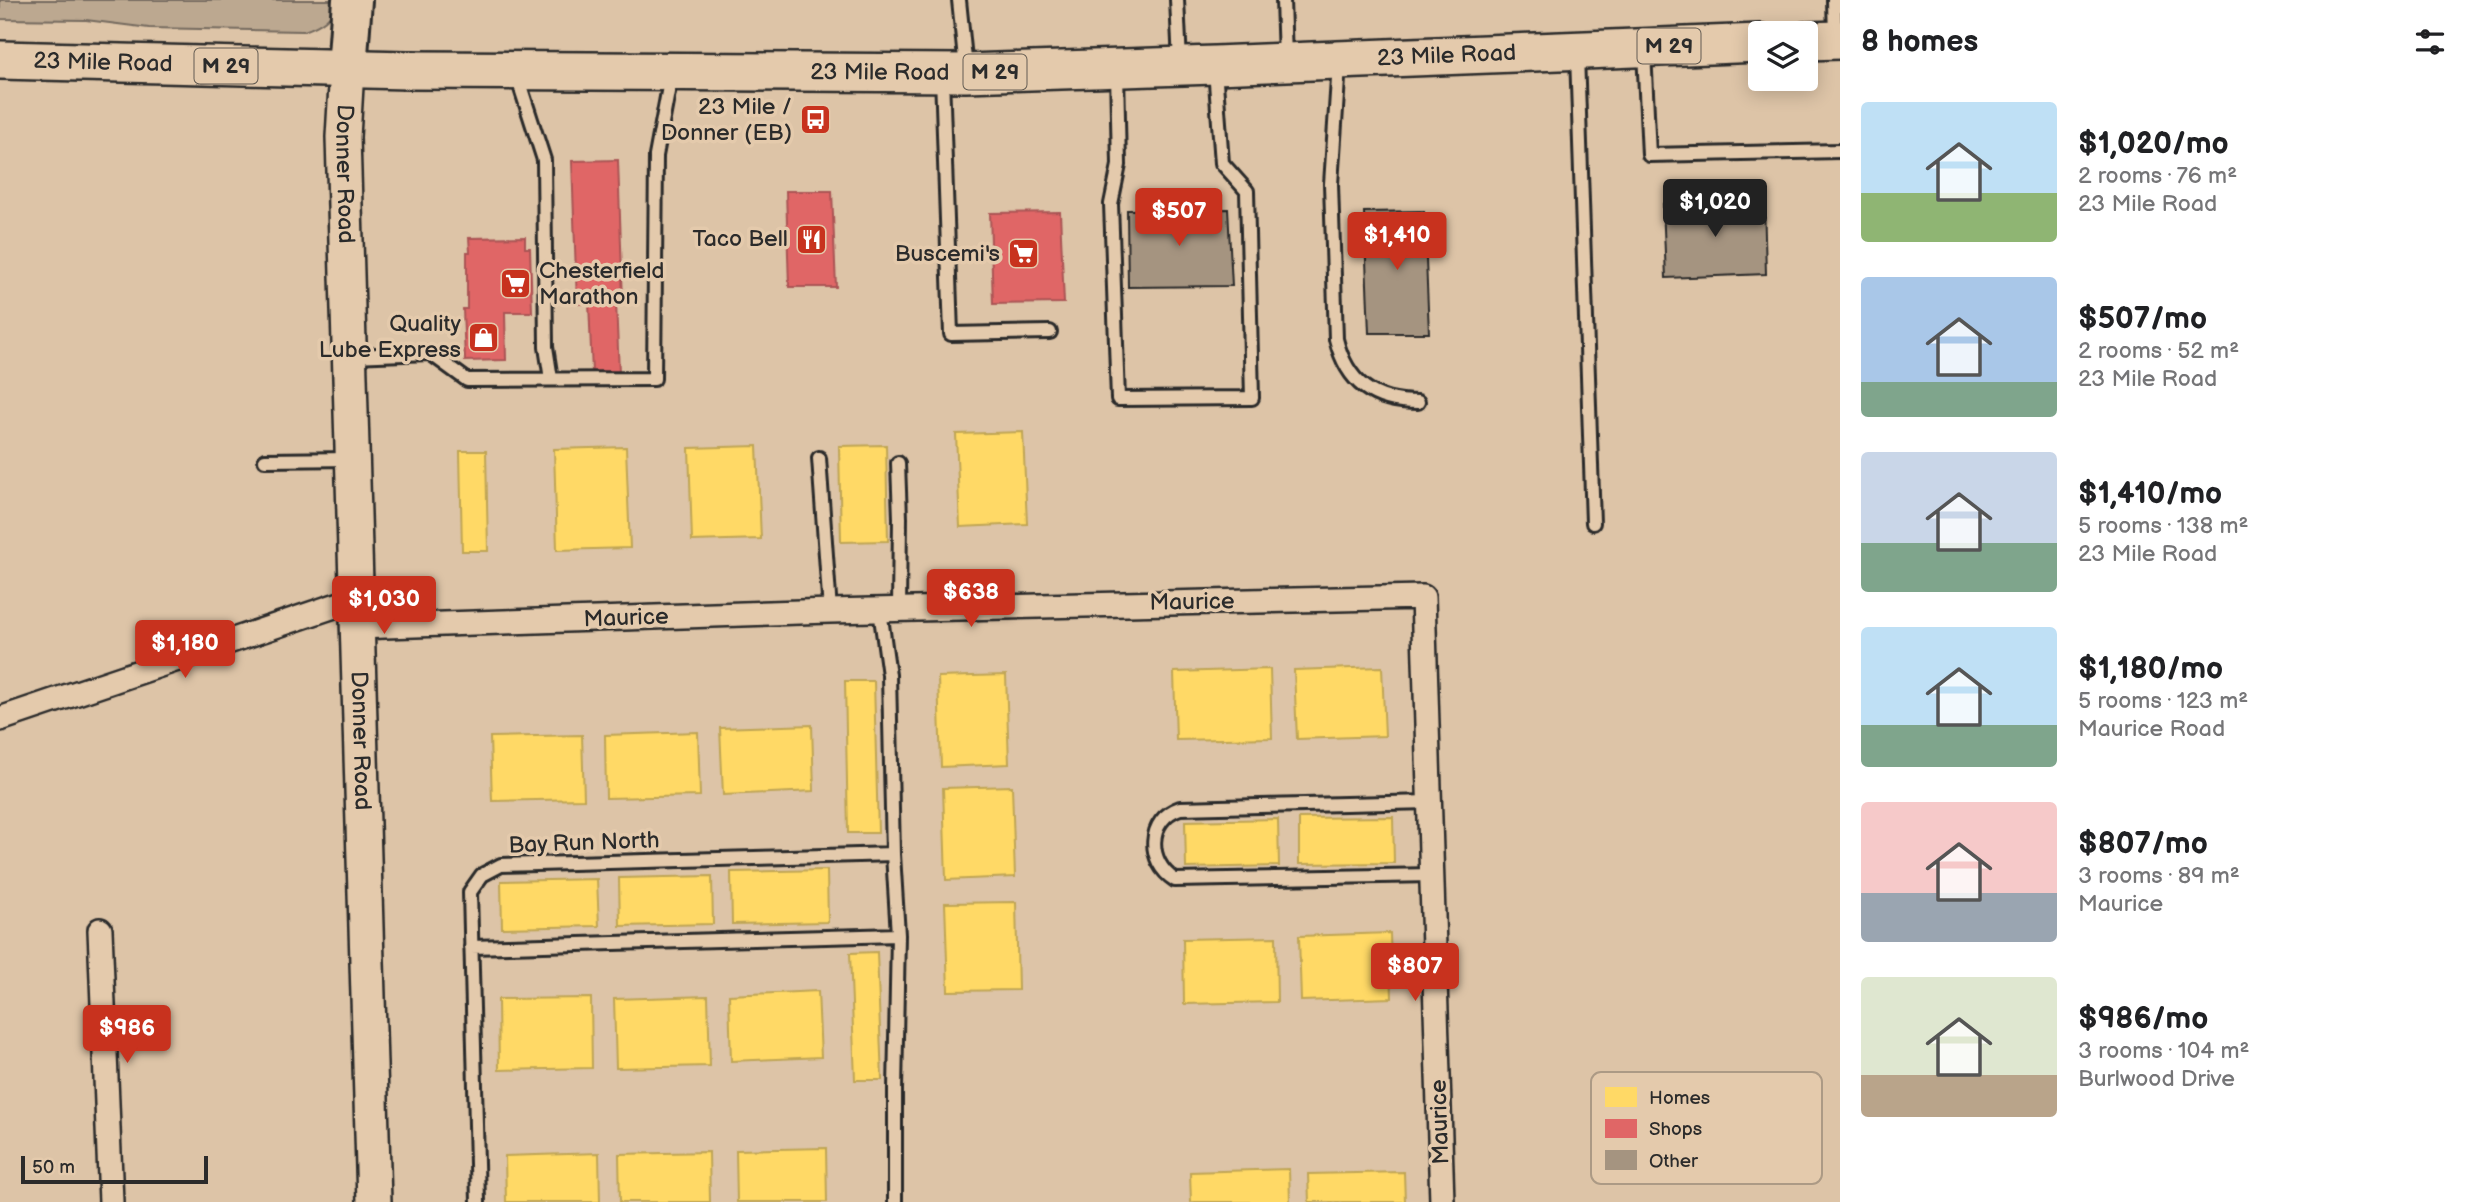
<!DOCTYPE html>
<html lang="en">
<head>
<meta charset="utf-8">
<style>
  :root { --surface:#fff; --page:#f6f6f6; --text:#202124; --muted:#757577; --accent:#c8321e }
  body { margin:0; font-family:"Balsamiq Sans",sans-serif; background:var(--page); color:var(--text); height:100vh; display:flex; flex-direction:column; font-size:26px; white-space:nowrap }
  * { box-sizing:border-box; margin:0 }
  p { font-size:23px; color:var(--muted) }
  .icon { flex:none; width:38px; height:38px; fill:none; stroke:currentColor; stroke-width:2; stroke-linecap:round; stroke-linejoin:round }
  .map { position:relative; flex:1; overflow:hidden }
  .details { display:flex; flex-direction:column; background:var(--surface); width:630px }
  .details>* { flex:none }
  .fabs { position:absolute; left:1748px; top:21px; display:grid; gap:14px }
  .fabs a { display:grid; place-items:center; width:70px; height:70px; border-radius:7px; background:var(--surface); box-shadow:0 4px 18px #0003; font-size:35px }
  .scale { position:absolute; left:21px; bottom:18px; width:187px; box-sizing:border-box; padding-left:7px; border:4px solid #2b2b2b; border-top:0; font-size:19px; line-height:24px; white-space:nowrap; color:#2b2b2b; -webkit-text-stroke:5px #e4caac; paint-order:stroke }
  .price { position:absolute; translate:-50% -60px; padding:0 16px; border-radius:7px; background:var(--accent); color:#fff; font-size:23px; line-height:46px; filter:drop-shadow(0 2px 4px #0008) }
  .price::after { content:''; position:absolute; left:50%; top:42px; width:21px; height:16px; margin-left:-10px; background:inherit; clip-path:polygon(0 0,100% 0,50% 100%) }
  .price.current { background:#222; color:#fff }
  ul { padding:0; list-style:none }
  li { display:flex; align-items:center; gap:21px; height:175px; padding:0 21px }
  li span { display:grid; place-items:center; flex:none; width:196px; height:140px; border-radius:7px; color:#555 }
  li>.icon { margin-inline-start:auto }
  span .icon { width:84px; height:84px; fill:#fffc; stroke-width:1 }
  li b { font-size:30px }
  h2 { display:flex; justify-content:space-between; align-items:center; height:84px; padding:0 21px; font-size:30px }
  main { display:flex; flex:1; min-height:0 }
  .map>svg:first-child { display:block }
  .green { fill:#bca890; stroke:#746a5e; stroke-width:2 }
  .homes { fill:#ffd966; stroke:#bfa554; stroke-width:2 }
  .shops { fill:#e06666; stroke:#aa5454; stroke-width:2 }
  .building { fill:#a59480; stroke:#2b2b2b; stroke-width:2 }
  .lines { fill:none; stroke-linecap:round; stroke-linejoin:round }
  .lane-casing { stroke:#2b2b2b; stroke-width:18 }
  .street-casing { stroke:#2b2b2b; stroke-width:28 }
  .secondary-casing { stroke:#2b2b2b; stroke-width:38 }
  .primary-casing { stroke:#2b2b2b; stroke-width:42 }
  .highway-casing { stroke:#2b2b2b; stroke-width:44 }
  .lane { stroke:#e4caac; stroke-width:12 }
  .street { stroke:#e4caac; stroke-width:23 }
  .secondary { stroke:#e4caac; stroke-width:33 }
  .primary { stroke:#e4caac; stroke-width:37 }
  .highway { stroke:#e4caac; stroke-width:38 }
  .labels { text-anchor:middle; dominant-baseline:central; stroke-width:7; stroke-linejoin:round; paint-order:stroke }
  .shield { fill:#e4caac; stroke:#625b52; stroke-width:2 }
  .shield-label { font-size:21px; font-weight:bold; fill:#2b2b2b }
  .street-label { font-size:23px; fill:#2b2b2b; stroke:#e4caac }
  .poi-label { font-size:23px; fill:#2b2b2b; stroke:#e4caac; text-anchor:end }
  .key { fill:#e4caac; stroke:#ac9a85; stroke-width:2 }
  .key-label { font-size:19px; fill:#2b2b2b }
</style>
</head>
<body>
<main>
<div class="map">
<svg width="1840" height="1202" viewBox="0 0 1840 1202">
  <rect width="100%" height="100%" fill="#ddc4a7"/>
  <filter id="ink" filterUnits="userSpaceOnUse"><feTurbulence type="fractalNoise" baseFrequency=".0143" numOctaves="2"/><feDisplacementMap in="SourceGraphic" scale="14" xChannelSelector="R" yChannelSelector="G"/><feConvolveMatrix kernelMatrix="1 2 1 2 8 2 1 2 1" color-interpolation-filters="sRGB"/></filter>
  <g filter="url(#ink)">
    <path class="green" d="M0,0H338C333,18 321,25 304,31L149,28L86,20L0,19Z"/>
    <path class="homes" d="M1023,432L1027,524L960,527L956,434Z
      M886,445L888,541L841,542L839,446Z
      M757,446L761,539L692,541L689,448Z
      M626,447L630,548L557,550L554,449Z
      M460,451H486L488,551H462Z
      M1382,667L1385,736L1297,739L1294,670Z
      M1270,669L1272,738L1176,740L1174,672Z
      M1006,675L1009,764L941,767L938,677Z
      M845,681H874L878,833H848Z
      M812,725L814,791L723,795L720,728Z
      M698,732L700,796L606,798L605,735Z
      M582,735L584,799L492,801L490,737Z
      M1012,786L1015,877L946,880L943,788Z
      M1393,817L1394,863L1299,864V818Z
      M1278,819L1279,866L1186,868L1185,821Z
      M827,870L828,922L732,924L731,872Z
      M712,876L713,924L620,926L619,878Z
      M597,879L599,926L502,928L501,881Z
      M1016,902L1018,990L948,991L945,903Z
      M1390,933L1392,998L1301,1001L1299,936Z
      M1276,937L1277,1002L1184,1004L1183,939Z
      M877,952L882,1080H855L850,953Z
      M818,991L821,1057L731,1061L729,995Z
      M708,996L710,1066L616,1068L614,999Z
      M591,998L592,1068L499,1070L498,999Z
      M826,1148L827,1202H737L736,1150Z
      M709,1152L710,1202H620L619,1154Z
      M599,1153L600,1202H506L505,1156Z
      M1289,1169L1290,1202H1191L1190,1172Z
      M1404,1172L1405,1202H1309L1308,1174Z"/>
    <path class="shops" d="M618,160L623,302H616L619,373H592L589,303L577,304L572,161Z
      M786,191H832L836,287H789Z
      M1060,212L1064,303L993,304L990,213Z
      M525,237V248H530L532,312H505L506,360L465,361L463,309H467V252H470L469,238Z"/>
    <path class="building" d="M1764,200L1766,274L1666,278L1663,204Z
      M1228,209L1232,286L1128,287L1127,210Z
      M1424,211L1429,333H1369L1364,212Z"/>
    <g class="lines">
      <defs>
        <path id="lane" d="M959,0L966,69
          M1177,0L1180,63
          M1283,0L1285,58
          M1834,0L1835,37
          M1644,51L1649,155L1840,151
          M1577,55L1593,523
          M1339,64L1331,184L1336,339C1347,383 1373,402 1418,402
          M1117,72L1119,165L1111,204L1118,399L1252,398L1247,191L1222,163L1215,69
          M517,76L544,160L546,347L551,379
          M942,76L951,334L1050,332
          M352,356L430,353L467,380L654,379L656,156L671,76
          M819,458L830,611
          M265,460L352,459
          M898,463L900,518L899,609
          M880,610L889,675L893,854L898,935L895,1090V1202
          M1430,802L1180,808C1147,819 1146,862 1175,880L1433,875
          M471,947L898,935
          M478,1202L470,892L482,875L501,865L893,854"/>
        <path id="street" d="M356,627L830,611L1423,597L1442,1202
          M0,719L355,599
          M100,930L111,1202"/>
        <g id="secondary">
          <path id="s1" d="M347,69L343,137L374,1202"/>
        </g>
        <g id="primary">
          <path d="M1806,41L1840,40"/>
          <path id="s2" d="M0,60L407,70L966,73L1215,65L1760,43"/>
        </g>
        <path id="highway" d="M347,69L352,0"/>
      </defs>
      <use href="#lane" class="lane-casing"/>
      <use href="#street" class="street-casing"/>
      <use href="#secondary" class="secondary-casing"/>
      <use href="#primary" class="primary-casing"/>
      <use href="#highway" class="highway-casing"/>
      <use href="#lane" class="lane"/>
      <use href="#street" class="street"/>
      <use href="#secondary" class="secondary"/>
      <use href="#primary" class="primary"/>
      <use href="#highway" class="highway"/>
    </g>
  </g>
  <defs>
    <symbol id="bus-square" viewBox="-11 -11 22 22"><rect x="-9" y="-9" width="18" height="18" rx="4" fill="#c8321e" stroke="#e4caac"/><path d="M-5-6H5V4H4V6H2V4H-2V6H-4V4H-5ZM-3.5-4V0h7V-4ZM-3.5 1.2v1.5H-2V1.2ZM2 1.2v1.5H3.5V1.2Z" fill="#fff"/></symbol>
    <symbol id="restaurant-square" viewBox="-11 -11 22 22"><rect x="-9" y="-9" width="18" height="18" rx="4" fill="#c8321e" stroke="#e4caac"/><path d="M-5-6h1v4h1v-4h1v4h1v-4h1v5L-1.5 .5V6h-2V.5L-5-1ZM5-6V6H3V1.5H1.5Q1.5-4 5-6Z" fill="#fff"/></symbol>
    <symbol id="supermarket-square" viewBox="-11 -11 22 22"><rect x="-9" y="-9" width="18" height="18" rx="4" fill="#c8321e" stroke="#e4caac"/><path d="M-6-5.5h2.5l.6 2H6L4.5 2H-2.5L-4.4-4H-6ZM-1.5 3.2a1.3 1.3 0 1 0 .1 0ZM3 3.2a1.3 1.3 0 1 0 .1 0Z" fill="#fff"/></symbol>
    <symbol id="shop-square" viewBox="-11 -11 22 22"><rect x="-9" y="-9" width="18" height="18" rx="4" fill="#c8321e" stroke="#e4caac"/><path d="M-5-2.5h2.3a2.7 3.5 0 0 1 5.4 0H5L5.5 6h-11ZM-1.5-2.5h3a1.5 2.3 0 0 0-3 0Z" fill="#fff"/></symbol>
  </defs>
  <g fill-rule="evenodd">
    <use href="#bus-square" x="798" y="102" width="35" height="35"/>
    <use href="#restaurant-square" x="794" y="222" width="35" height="35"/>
    <use href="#supermarket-square" x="1006" y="236" width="35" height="35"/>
    <use href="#supermarket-square" x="498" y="266" width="35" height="35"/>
    <use href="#shop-square" x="466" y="320" width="35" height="35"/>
  </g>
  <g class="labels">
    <g class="shield">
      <rect x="1637.5" y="28.5" width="63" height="35" rx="5"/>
      <rect x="194.5" y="48.5" width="63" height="35" rx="5"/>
      <rect x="963.5" y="54.5" width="63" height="35" rx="5"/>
    </g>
    <g class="shield-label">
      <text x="1669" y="46">M 29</text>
      <text x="226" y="66">M 29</text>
      <text x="995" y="72">M 29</text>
    </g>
    <g class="street-label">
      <text stroke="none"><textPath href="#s2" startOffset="1447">23 Mile Road</textPath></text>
      <text stroke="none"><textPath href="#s2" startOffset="103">23 Mile Road</textPath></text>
      <text stroke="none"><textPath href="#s2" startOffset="880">23 Mile Road</textPath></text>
      <text stroke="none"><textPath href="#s1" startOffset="105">Donner Road</textPath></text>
      <text transform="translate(1192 602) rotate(-1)">Maurice</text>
      <text transform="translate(626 618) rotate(-2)">Maurice</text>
      <text stroke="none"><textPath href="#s1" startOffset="672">Donner Road</textPath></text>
      <text transform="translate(584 843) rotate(-2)">Bay Run North</text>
      <text transform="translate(1440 1122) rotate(-92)">Maurice</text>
    </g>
    <g class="poi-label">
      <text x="792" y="107">23 Mile /<tspan x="792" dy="26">Donner (EB)</tspan></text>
      <text x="788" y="239">Taco Bell</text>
      <text x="1000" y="254">Buscemi's</text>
      <text x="539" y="271" text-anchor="start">Chesterfield<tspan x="539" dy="26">Marathon</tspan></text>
      <text x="461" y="324">Quality<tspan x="461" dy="26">Lube Express</tspan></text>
    </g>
  </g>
  <rect x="1591" y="1072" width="231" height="112" rx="10" class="key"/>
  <rect x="1605" y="1087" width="32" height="20" fill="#ffd966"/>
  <rect x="1605" y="1119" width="32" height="19" fill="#e06666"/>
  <rect x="1605" y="1150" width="32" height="20" fill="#a59480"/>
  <g class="key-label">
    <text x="1649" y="1104">Homes</text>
    <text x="1649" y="1135">Shops</text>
    <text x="1649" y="1167">Other</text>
  </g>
</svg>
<div class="fabs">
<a><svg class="icon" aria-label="layers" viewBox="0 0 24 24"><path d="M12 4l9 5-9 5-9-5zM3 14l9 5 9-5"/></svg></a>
</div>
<div class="scale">50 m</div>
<b class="price current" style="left:1715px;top:239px">$1,020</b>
<b class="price" style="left:1179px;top:248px">$507</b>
<b class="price" style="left:1397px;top:272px">$1,410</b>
<b class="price" style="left:971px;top:629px">$638</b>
<b class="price" style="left:384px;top:636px">$1,030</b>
<b class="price" style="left:185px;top:680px">$1,180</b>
<b class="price" style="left:1415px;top:1003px">$807</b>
<b class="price" style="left:127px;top:1065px">$986</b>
</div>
<section class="details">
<h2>8 homes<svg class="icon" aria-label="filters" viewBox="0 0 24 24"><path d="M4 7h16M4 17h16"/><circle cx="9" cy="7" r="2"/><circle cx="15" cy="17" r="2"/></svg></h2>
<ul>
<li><span style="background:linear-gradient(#bfe0f5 65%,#8fb573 0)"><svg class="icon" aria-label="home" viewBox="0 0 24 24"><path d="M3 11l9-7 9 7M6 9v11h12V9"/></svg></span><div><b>$1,020/mo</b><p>2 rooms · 76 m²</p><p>23 Mile Road</p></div></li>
<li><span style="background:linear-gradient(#a9c7e8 75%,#7fa58c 0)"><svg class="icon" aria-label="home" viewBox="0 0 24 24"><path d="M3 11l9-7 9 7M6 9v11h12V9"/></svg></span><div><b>$507/mo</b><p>2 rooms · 52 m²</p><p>23 Mile Road</p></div></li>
<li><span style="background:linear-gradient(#c9d6e8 65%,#7fa58c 0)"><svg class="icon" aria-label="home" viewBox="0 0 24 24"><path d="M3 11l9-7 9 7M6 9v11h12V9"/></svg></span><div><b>$1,410/mo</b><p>5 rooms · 138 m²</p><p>23 Mile Road</p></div></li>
<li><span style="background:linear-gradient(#bfe0f5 70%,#7fa58c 0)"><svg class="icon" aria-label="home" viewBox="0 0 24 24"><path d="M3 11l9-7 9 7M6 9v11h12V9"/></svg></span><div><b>$1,180/mo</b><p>5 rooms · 123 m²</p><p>Maurice Road</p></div></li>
<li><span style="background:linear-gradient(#f6c9c9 65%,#9aa5b1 0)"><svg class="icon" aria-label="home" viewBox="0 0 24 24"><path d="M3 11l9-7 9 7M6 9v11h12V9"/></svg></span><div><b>$807/mo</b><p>3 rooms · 89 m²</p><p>Maurice</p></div></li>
<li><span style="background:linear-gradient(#dfe7d0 70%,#b9a48a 0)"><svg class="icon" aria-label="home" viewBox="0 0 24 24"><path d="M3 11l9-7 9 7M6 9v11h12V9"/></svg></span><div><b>$986/mo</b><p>3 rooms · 104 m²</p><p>Burlwood Drive</p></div></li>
</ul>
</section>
</main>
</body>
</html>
